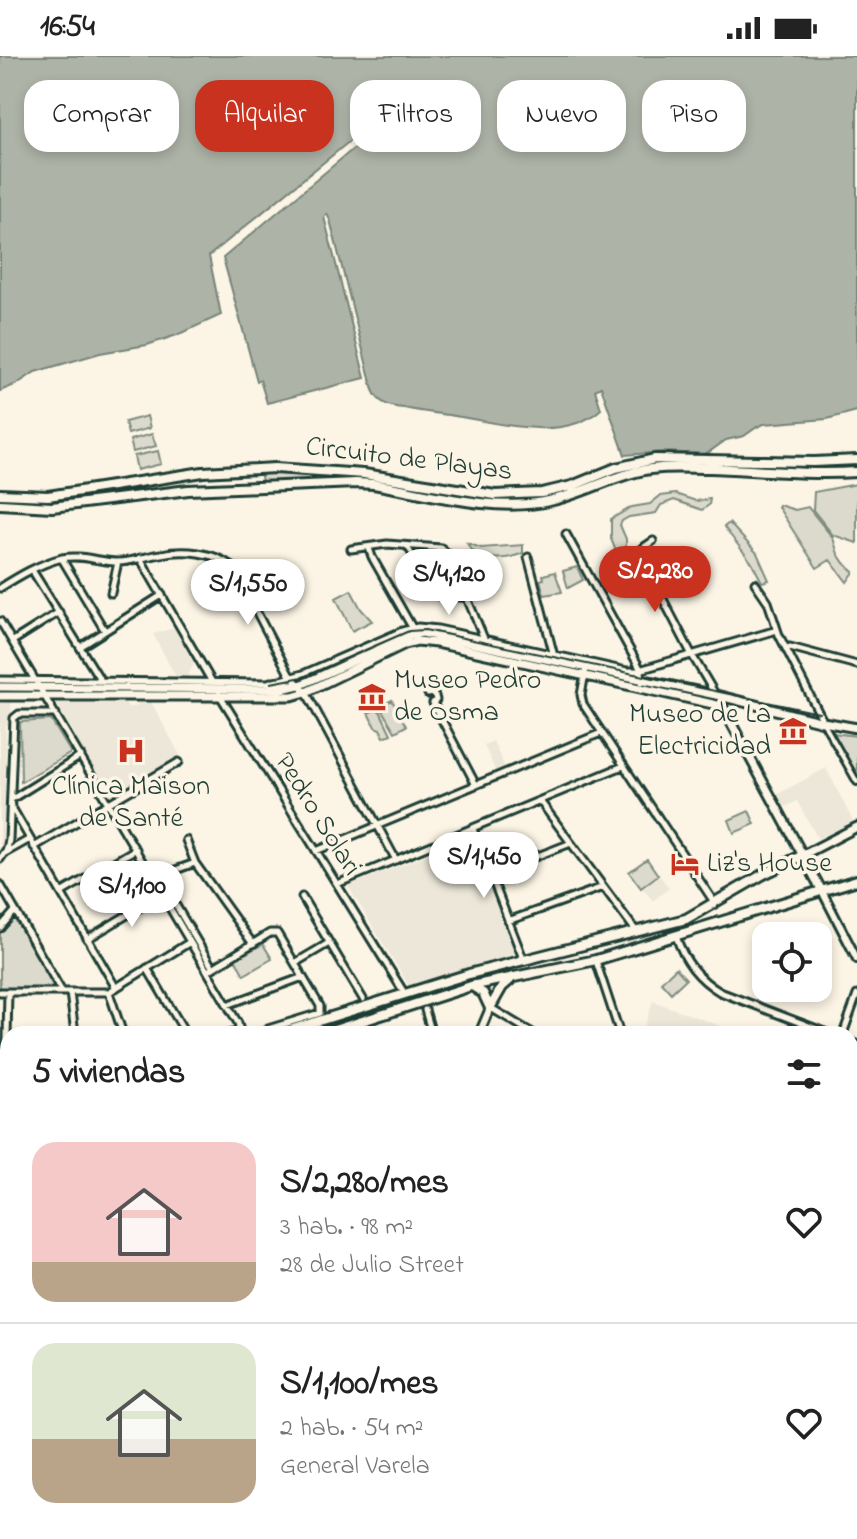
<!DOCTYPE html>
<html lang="es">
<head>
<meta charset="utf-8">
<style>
  :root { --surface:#fff; --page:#f2f2f2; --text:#222; --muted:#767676; --line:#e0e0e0; --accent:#c8321e }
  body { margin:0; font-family:"Indie Flower",sans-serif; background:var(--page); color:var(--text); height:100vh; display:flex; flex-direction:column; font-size:30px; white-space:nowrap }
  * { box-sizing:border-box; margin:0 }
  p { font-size:26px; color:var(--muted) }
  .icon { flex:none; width:44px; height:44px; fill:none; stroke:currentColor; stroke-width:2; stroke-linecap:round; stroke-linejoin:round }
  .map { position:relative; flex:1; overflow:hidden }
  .details { position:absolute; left:0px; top:970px; width:858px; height:514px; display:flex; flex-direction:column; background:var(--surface); border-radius:24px 24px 0 0; box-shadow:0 4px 12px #0003 }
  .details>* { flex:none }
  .guide { position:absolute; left:24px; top:24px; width:810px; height:72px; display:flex; gap:16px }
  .tools { position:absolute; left:752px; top:866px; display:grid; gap:16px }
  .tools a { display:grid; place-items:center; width:80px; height:80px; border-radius:16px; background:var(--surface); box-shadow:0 4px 12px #0003; font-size:40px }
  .price { position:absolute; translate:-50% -68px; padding:0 18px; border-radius:28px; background:#fff; color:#222; font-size:26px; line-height:52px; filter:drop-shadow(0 2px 4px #0008) }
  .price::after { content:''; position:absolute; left:50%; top:48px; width:24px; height:18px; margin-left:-12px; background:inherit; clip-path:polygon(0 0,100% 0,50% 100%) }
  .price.selected { background:var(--accent); color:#fff }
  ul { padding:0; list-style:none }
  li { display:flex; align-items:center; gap:24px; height:200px; padding:0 32px }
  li+li { border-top:2px solid var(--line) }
  li span { display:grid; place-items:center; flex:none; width:224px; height:160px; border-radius:24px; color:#555 }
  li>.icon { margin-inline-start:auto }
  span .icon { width:96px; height:96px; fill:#fffc; stroke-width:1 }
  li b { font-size:34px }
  h2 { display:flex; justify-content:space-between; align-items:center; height:96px; padding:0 32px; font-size:34px }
  .tag { padding:0 28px; border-radius:24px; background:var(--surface); box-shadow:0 4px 12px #0003; font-size:28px; line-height:72px }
  .tag.selected { background:var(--accent); color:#fff }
  .status { display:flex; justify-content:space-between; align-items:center; height:56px; padding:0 40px; background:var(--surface); direction:ltr }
  .status svg { height:22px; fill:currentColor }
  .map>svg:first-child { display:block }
  .built { fill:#ece7d8 }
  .green { fill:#dcdacc; stroke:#7e8c80; stroke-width:2 }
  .water { fill:#aeb3a7; stroke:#758479; stroke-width:2 }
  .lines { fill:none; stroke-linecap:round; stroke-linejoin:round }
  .pedestrian-casing { stroke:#1f3d34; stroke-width:10 }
  .minor-casing { stroke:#1f3d34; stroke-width:11 }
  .tertiary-casing { stroke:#1f3d34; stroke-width:12 }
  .secondary-casing { stroke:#1f3d34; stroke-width:13 }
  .primary-casing { stroke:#1f3d34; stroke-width:14 }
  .trunk-casing { stroke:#1f3d34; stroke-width:14 }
  .pedestrian { stroke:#fcf5e5; stroke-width:4 }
  .minor { stroke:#fcf5e5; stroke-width:5 }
  .tertiary { stroke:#fcf5e5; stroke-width:6 }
  .secondary { stroke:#fcf5e5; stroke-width:7 }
  .primary { stroke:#fcf5e5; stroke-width:8 }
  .trunk { stroke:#fcf5e5; stroke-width:8 }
  .tram { stroke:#1f3d34; stroke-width:2 }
  .labels { text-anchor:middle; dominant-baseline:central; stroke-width:7; stroke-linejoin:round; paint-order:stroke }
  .street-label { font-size:28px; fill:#1f3d34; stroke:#fcf5e5 }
  .poi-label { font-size:28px; fill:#1f3d34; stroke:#fcf5e5; text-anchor:start }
</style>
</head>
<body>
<div class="status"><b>16:54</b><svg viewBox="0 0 49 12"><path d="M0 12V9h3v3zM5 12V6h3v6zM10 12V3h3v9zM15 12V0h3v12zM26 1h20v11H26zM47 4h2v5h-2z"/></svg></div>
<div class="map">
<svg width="857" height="1483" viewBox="0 0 857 1483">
  <rect width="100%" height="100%" fill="#fcf5e5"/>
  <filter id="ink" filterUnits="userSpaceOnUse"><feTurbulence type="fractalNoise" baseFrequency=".0125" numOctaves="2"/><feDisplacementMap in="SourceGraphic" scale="16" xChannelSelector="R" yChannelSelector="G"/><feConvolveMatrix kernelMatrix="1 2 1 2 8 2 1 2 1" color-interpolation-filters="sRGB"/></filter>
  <g filter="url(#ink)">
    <path class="built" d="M174,572L194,608L187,621H176L153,578Z
      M11,646L12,669L6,670L5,785L0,798V647Z
      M56,646L125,647L128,651H135L138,647L151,646L181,701L110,742Z
      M493,685L505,712L496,716L484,689Z
      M826,712L853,765L818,783L797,745L783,752L776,739Z
      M472,781L486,822L517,899L477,909L409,930L348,830Z
      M660,820L669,832L653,845L643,833Z
      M653,945L742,978H642Z"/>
    <path class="green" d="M147,360L150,372L128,378L125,366Z
      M152,378L156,390L133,396L130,384Z
      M158,395L161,408L137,414L134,400Z
      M271,416L366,420L365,423L269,426L262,425L261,421L264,418Z
      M857,428V487L833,479L813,454L814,436Z
      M675,438L696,445L710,443L709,449L702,454L674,444L661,449L656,457L629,461L622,465L620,469L626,483V498L618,500L611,483V463L632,451L650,448L660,440Z
      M779,449L795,454L808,451L833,482L838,498L844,507L854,516L847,526L830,504L817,512L778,451Z
      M729,467L757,497L769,524L762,526L752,507L724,471Z
      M467,487L481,492L523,489V497C505,505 476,506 467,487Z
      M577,511L583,524L568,532L563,515Z
      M555,516L562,536L544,539L540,524L544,523L543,519Z
      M351,534L361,553L372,565L352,575L336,542Z
      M392,644L406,670L395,676L382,654L385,648Z
      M375,654L380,655L391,678L384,681L380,673L375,671L368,657Z
      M51,664L71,697L21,726L20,666Z
      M832,677L857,680V722Z
      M749,755L755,768L734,777L729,764Z
      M647,803L658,819L641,832L629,816Z
      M15,860L18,862L57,931L55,933H0V875Z
      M263,888L272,903L244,919L235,903Z
      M676,912L686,923L671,937L661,926Z
      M0,1091H8V1136H0Z
      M0,1140H8V1185H0Z"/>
    <path class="water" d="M0,0H857V355L827,363L764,368L757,371L744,380L726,384L709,396L703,398L663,396L625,399L601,331L595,334L601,353C566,386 502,368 461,361C442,358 423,356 404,352C390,351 379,348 373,334L330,164L327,158L324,161L365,322L267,347L260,324L257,325L223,202L353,93L377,82L384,89L394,91L401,72L397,67L391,66L351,84L209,200L221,259L177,279L147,289L100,297L35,316L17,328L0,335Z"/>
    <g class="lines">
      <defs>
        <path id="pedestrian" d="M407,490L438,540L467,542
          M824,668L857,726"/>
        <path id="minor" d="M566,478L641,614L642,626
          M653,485L641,493L640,499L692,599L715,638
          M369,492L372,501L413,573
          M351,493L387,488L441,492L449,499L485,585
          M528,501L554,600
          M140,502L212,626
          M62,503L105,575
          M32,514L101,625
          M755,527L768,546L779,579L823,665
          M0,532C19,520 39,508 62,502C81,498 99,506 118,506C132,506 147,500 161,498C184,493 214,496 233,511L289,618L306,636L396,804
          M111,537L118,506
          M0,565L238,967L239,971L237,975L225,978
          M13,585L59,556
          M80,591L162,539
          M786,593L790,591L857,609
          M586,612L581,639L583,648L714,846
          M0,624L271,627L303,618L402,575L418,571L438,573L627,615H636L777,574
          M219,638L405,938
          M428,638L432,637L435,640L436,644L433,647L476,729
          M12,743L81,700
          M540,745L636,875
          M11,750L116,932
          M473,773L524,905
          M186,784L195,807L253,888
          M34,791L179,706
          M316,795L601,677
          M5,797L30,783
          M0,803L7,793L9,784L14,662L19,658H56
          M489,819L571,787
          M153,822L195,807
          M161,824L211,909
          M0,828L62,936
          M337,828L623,710
          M61,837L136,793
          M302,841L363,943
          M508,865L603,831
          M0,872L15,855
          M676,880C684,905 698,923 720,936L830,978
          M87,883L162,838
          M596,905L620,978
          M295,907L329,887
          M147,912L186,978
          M208,915L270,877H277L320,950V957L268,973
          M0,936H109L190,886
          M70,936L75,978
          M109,936L123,978
          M227,949L303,921
          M491,952L534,978
          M425,954L432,978
          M843,978L857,939
          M850,986L857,988
          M6,1027L8,936
          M850,1099L857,1101
          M850,1239L857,1241
          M0,1304H8
          M850,1350L857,1353
          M850,1387L857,1389
          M850,1418L855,1420
          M850,1439L857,1441
          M148,1476V1483
          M222,1476V1483
          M703,1476L725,1483
          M492,1482L494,1476
          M259,1483L262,1476
          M389,1483L391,1476"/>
        <path id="tertiary" d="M822,835L857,903
          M479,978L490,952
          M850,1199L857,1176
          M850,1225L857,1203
          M655,1476L668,1483
          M274,1483L276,1476
          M757,1483L760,1476
          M766,1483L768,1476"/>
        <path id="secondary" d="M271,627L292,629
          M0,631L282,633L303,628L410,579L422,577L716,639L823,666L857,672
          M0,640H292L306,636L405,588L417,585L436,587L722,650
          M721,648L822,835
          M803,799L857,771"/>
        <path id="primary" d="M472,930L483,937L490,952
          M490,952L502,931L510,924
          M277,978L469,918L686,863L762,819L803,799
          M322,978L471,930L596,904L857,824
          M0,1044H8
          M0,1061H8"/>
        <path id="trunk" d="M0,438L48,440L203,416L275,412L364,418L495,439L542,437L572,430L616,412L655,403L814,406L857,404
          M0,448L52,451L188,434L356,427L373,428C429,437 493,457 549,445C588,437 621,414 661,412C677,411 693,412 710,412C759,414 808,419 857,416"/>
      </defs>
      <use href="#pedestrian" class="pedestrian-casing"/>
      <use href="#minor" class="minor-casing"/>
      <use href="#tertiary" class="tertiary-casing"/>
      <use href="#secondary" class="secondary-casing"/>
      <use href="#primary" class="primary-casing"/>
      <use href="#trunk" class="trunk-casing"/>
      <use href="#pedestrian" class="pedestrian"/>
      <use href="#minor" class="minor"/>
      <use href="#tertiary" class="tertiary"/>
      <use href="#secondary" class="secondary"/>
      <use href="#primary" class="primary"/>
      <use href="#trunk" class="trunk"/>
      <path class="tram" d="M271,627L303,621L409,575L425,574L819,657"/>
    </g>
  </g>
  <defs>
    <symbol id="museum-bare" viewBox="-9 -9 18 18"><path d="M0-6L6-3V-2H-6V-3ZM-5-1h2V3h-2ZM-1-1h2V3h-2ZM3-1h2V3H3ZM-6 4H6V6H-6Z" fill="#c8321e" stroke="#fcf5e5" stroke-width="2.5" paint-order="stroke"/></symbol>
    <symbol id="hospital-bare" viewBox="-9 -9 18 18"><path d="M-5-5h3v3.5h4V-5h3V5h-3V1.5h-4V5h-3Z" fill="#c8321e" stroke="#fcf5e5" stroke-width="2.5" paint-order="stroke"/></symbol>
    <symbol id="hotel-bare" viewBox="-9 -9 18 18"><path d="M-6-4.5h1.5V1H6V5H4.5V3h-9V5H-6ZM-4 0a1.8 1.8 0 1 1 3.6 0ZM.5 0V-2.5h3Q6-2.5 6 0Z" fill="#c8321e" stroke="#fcf5e5" stroke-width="2.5" paint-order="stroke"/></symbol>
  </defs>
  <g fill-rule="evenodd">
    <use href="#museum-bare" x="352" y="621" width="40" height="40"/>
    <use href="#museum-bare" x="773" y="655" width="40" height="40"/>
    <use href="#hospital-bare" x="111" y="675" width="40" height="40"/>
    <use href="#hotel-bare" x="665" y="788" width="40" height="40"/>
  </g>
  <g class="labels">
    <g class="street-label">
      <text transform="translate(409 404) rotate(7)">Circuito de Playas</text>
      <text transform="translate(317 759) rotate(58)">Pedro Solari</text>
    </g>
    <g class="poi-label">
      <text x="394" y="625">Museo Pedro<tspan x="394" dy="32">de Osma</tspan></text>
      <text x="771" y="659" text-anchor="end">Museo de La<tspan x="771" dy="32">Electricidad</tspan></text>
      <text x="131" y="731" text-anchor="middle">Clínica Maison<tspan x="131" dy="32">de Santé</tspan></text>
      <text x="707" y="808">Liz's House</text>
    </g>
  </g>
</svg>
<div class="tools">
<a><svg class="icon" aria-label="locate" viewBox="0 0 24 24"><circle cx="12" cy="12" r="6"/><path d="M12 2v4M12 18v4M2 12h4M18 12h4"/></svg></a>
</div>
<b class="price selected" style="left:655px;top:558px">S/2,280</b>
<b class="price" style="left:449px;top:561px">S/4,120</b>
<b class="price" style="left:248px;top:571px">S/1,550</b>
<b class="price" style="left:484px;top:844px">S/1,450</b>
<b class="price" style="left:132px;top:873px">S/1,100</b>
<div class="guide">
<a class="tag">Comprar</a>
<a class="tag selected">Alquilar</a>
<a class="tag">Filtros</a>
<a class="tag">Nuevo</a>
<a class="tag">Piso</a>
</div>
<section class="details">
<h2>5 viviendas<svg class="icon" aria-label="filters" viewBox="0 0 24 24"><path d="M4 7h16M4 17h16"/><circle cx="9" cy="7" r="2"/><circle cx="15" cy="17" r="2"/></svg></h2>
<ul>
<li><span style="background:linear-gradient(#f6c9c9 75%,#b9a48a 0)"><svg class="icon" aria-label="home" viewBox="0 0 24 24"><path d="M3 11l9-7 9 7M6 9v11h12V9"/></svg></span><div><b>S/2,280/mes</b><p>3 hab. · 98 m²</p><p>28 de Julio Street</p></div><svg class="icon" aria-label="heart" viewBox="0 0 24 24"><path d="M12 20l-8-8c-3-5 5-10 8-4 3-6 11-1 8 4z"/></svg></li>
<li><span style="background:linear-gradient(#dfe7d0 60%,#b9a48a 0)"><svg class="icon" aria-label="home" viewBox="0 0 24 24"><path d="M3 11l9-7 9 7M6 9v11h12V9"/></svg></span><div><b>S/1,100/mes</b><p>2 hab. · 54 m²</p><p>General Varela</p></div><svg class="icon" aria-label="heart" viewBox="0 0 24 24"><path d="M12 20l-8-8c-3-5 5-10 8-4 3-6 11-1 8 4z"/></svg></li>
</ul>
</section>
</div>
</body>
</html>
